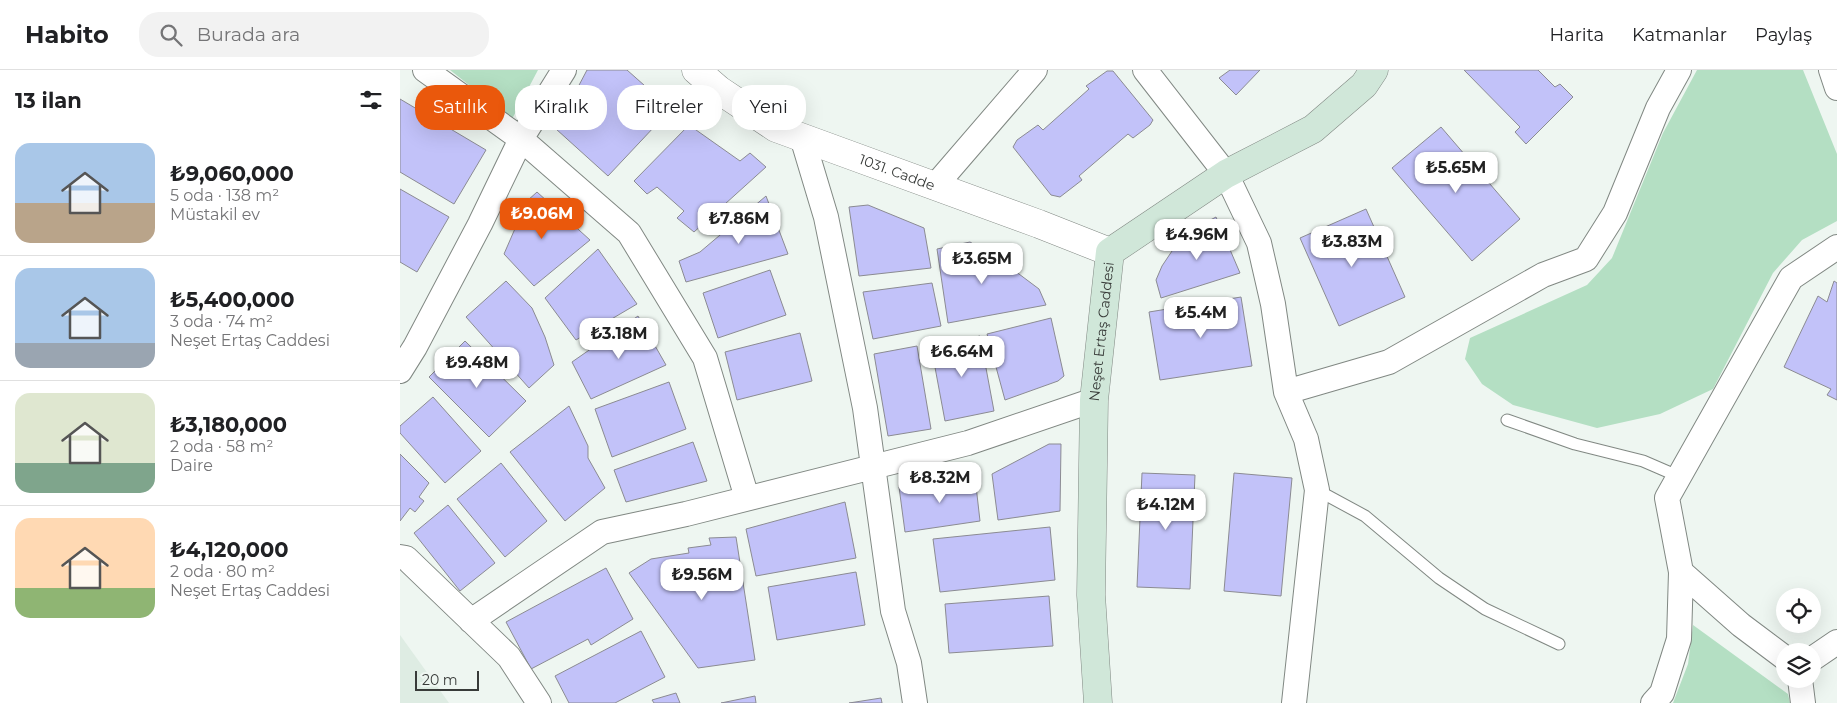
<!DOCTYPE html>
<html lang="tr">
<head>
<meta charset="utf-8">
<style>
  :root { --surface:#fff; --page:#f2f2f2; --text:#202124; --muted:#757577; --line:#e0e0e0; --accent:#ea580c }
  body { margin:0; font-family:Montserrat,sans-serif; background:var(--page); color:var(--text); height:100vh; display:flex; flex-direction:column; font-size:19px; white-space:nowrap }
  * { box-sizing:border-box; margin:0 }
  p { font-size:16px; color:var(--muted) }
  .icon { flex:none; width:28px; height:28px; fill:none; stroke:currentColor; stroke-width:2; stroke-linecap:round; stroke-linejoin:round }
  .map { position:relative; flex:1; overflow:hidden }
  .sheet { display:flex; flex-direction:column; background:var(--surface); width:400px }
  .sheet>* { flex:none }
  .hud { position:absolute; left:15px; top:15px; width:475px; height:45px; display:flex; gap:10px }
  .buttons { position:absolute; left:1376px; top:518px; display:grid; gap:10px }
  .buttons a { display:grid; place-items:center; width:45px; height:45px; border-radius:50%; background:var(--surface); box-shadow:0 5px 20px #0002; font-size:25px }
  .scale { position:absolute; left:15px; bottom:12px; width:64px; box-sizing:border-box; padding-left:5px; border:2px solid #383b39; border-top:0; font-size:14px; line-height:18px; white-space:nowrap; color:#383b39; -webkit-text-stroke:4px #eef6f1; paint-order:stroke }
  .price { position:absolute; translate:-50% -42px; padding:0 11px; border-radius:10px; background:#fff; color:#222; font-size:16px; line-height:32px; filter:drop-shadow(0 1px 2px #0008) }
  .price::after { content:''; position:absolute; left:50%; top:30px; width:15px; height:11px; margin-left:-8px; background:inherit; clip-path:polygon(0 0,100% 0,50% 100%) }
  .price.current { background:var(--accent); color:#fff }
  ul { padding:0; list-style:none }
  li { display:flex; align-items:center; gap:15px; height:125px; padding:0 15px }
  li+li { border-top:1px solid var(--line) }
  li span { display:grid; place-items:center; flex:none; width:140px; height:100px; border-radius:15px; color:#555 }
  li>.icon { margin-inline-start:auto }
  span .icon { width:60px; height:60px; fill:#fffc; stroke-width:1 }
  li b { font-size:21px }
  h2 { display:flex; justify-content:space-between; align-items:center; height:60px; padding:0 15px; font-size:21px }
  .chip { padding:0 18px; border-radius:20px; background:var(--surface); box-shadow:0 5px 20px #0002; font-size:18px; line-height:45px }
  .chip.current { background:var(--accent); color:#fff }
  header { display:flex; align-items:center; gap:30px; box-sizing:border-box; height:70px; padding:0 25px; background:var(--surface); border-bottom:1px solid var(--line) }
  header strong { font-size:24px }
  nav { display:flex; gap:28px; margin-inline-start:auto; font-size:18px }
  .search { width:350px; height:45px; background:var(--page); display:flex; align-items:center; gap:12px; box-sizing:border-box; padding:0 18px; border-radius:20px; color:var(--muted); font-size:19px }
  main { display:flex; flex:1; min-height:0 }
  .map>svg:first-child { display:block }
  .built { fill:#deece3 }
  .green { fill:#b4dfc3 }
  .building { fill:#c2c2f9; stroke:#8b8b92 }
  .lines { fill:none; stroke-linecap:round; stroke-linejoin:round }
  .service-casing { stroke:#818883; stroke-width:13 }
  .minor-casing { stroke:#818883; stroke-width:26 }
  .tertiary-casing { stroke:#818883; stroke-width:29 }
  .secondary-casing { stroke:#818883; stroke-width:29 }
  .service { stroke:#fff; stroke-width:11 }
  .minor { stroke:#fff; stroke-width:24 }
  .tertiary { stroke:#fff; stroke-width:28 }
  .secondary { stroke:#d0e7d9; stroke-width:28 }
  .labels { text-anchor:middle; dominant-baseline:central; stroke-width:4; stroke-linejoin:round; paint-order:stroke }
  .street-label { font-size:14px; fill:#383b39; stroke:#eef6f1 }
</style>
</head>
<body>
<header>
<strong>Habito</strong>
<div class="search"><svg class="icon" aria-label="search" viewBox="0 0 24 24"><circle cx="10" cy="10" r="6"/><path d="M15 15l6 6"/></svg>Burada ara</div>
<nav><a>Harita</a><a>Katmanlar</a><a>Paylaş</a></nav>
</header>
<main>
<section class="sheet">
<h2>13 ilan<svg class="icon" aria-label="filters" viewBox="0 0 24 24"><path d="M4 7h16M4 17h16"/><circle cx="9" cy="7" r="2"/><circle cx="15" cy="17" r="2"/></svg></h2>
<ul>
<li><span style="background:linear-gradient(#a9c7e8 60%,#b9a48a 0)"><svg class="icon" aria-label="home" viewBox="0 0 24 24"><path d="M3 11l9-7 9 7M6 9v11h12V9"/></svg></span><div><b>₺9,060,000</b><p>5 oda · 138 m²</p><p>Müstakil ev</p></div></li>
<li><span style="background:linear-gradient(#a9c7e8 75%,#9aa5b1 0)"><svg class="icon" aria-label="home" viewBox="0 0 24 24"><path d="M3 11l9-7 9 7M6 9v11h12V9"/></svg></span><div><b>₺5,400,000</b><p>3 oda · 74 m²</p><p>Neşet Ertaş Caddesi</p></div></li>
<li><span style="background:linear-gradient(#dfe7d0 70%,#7fa58c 0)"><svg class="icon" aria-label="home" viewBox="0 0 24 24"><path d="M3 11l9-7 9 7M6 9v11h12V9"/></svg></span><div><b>₺3,180,000</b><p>2 oda · 58 m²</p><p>Daire</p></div></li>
<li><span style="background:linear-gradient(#ffd9b3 70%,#8fb573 0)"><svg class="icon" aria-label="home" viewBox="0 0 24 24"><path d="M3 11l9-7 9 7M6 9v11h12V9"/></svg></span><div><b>₺4,120,000</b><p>2 oda · 80 m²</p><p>Neşet Ertaş Caddesi</p></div></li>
</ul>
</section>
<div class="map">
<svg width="1437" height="633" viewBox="0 0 1437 633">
  <rect width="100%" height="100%" fill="#eef6f1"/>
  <path class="built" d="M0,565L49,633H0Z"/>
  <path class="green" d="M50,0H138L112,49Z
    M1297,0H1403L1437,84V151L1402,170L1373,203L1313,319L1260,344L1197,358L1113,335L1082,314L1065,289L1070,268L1187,215L1212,188L1263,63Z
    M1293,555L1388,624L1390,633H1273L1288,594Z"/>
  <path class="building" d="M187,0H227L271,39L208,106L156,59Z
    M830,0H860L836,25L819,8Z
    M1064,0H1138L1155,17L1160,14L1173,27L1126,74L1115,62L1120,57Z
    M707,1H713L753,50L750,55L733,68L728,64L679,106L682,110L660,127L651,125L613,77L617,70L638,55L643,60L689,19L686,16Z
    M0,29L86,80L54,134L0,102Z
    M289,55L340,91L350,83L366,97L294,162L277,148L284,141L257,117L247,124L234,111Z
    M1041,57L1120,149L1072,191L992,98Z
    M0,119L49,147L17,202L0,192Z
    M137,122L190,170L134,216L104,184L127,131Z
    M366,126L388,184L286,212L279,191L300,182Z
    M468,135L524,158L531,198L459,206L449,137Z
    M966,139L1005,227L939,256L900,168Z
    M816,147L840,203L761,228L756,210L762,196L778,172L799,156Z
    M570,172L603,192L639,219L646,235L548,253L537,179Z
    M198,179L237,234L176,270L145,228Z
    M370,200L386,245L318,268L303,223Z
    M106,211L132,238L145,267L154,295L129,318L66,247Z
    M1434,211L1437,213V330L1427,325L1431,319L1384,297L1418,226L1427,232Z
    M532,213L541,256L473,269L463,222Z
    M841,227L852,296L760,310L749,242Z
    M238,246L266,295L191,329L172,292Z
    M651,248L664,306L658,311L605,330L587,264Z
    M400,263L412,311L337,330L325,282Z
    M580,266L594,341L545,351L531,276Z
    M65,271L126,331L89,367L29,307Z
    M517,276L531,359L488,366L474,284Z
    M269,312L286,359L212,387L195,339Z
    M33,327L81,381L45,413L0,363V356Z
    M169,336L188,376V388L205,418L165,451L110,382Z
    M293,372L307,411L226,432L214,400Z
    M649,374H661L660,441L598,450L592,404Z
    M0,384L29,413L19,427L24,431L15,442L10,438L0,451Z
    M101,393L147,451L105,487L57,429Z
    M742,403L795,405L790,519L737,517Z
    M834,403L892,408L881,526L824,521Z
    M575,407L580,451L505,462L499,417Z
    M445,432L456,488L356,506L346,459Z
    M48,435L95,493L60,521L14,463Z
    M650,457L655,510L540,522L533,469Z
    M336,467L355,590L298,598L229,503L251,489L289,483L288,478L311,475L309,468Z
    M206,498L233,549L191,575L188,569L131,599L106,552Z
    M456,502L465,555L377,570L368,517Z
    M649,526L653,576L549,583L545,534Z
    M241,561L265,607L215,633H169L155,606Z
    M276,623L280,633H254L252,630Z
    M355,626L356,633H321Z
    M481,628L482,633H449Z"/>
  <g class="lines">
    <defs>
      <path id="service" d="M1107,350L1175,374L1243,391L1280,407
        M917,420L965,446L1039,508L1085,539L1159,574"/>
      <path id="minor" d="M25,0L121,69L229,163L305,288L347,428
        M745,0L826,104L859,173L873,234L886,322L906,369L917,420L894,633
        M1431,0L1437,18
        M402,67L426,147L465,338L493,541L509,593L515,633
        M535,116L635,0
        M0,301L15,277L80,154L121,69L164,0
        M886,322L989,292L1143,205L1186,189L1215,143L1258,38L1279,0
        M0,487L6,488L109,587L139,633
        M1281,502L1341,555L1385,588
        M71,551L202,462L286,444L568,373L694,330
        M1412,589L1437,572
        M1400,609L1403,633
        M1253,633L1262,623L1279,569L1281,502L1267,428L1391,208L1437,177"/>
      <g id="tertiary">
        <path id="s1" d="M296,0L319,20L376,58L639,154L710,182"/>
      </g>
      <g id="secondary">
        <path id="s2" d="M698,633L691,525L694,330L710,182L826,104L913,59L964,15L974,0"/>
      </g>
    </defs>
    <use href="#service" class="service-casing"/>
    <use href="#minor" class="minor-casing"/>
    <use href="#tertiary" class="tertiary-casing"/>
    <use href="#secondary" class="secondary-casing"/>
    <use href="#service" class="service"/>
    <use href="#minor" class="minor"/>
    <use href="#tertiary" class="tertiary"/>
    <use href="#secondary" class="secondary"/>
  </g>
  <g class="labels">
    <g class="street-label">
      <text stroke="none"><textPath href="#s1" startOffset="228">1031. Cadde</textPath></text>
      <text stroke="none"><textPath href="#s2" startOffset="372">Neşet Ertaş Caddesi</textPath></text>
    </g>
  </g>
</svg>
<div class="buttons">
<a><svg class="icon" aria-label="locate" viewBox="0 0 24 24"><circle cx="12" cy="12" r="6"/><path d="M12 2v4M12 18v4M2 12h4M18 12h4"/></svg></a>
<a><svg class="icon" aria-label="layers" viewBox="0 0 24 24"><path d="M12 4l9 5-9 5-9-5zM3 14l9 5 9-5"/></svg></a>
</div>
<div class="scale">20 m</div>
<b class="price" style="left:1056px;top:124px">₺5.65M</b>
<b class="price current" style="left:142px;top:170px">₺9.06M</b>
<b class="price" style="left:339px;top:175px">₺7.86M</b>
<b class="price" style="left:797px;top:191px">₺4.96M</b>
<b class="price" style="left:952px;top:198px">₺3.83M</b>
<b class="price" style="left:582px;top:215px">₺3.65M</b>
<b class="price" style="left:801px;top:269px">₺5.4M</b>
<b class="price" style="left:219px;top:290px">₺3.18M</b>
<b class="price" style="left:562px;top:308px">₺6.64M</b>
<b class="price" style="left:77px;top:319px">₺9.48M</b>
<b class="price" style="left:540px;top:434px">₺8.32M</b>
<b class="price" style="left:766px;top:461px">₺4.12M</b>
<b class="price" style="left:302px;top:531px">₺9.56M</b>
<div class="hud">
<a class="chip current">Satılık</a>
<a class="chip">Kiralık</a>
<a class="chip">Filtreler</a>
<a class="chip">Yeni</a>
</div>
</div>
</main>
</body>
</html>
